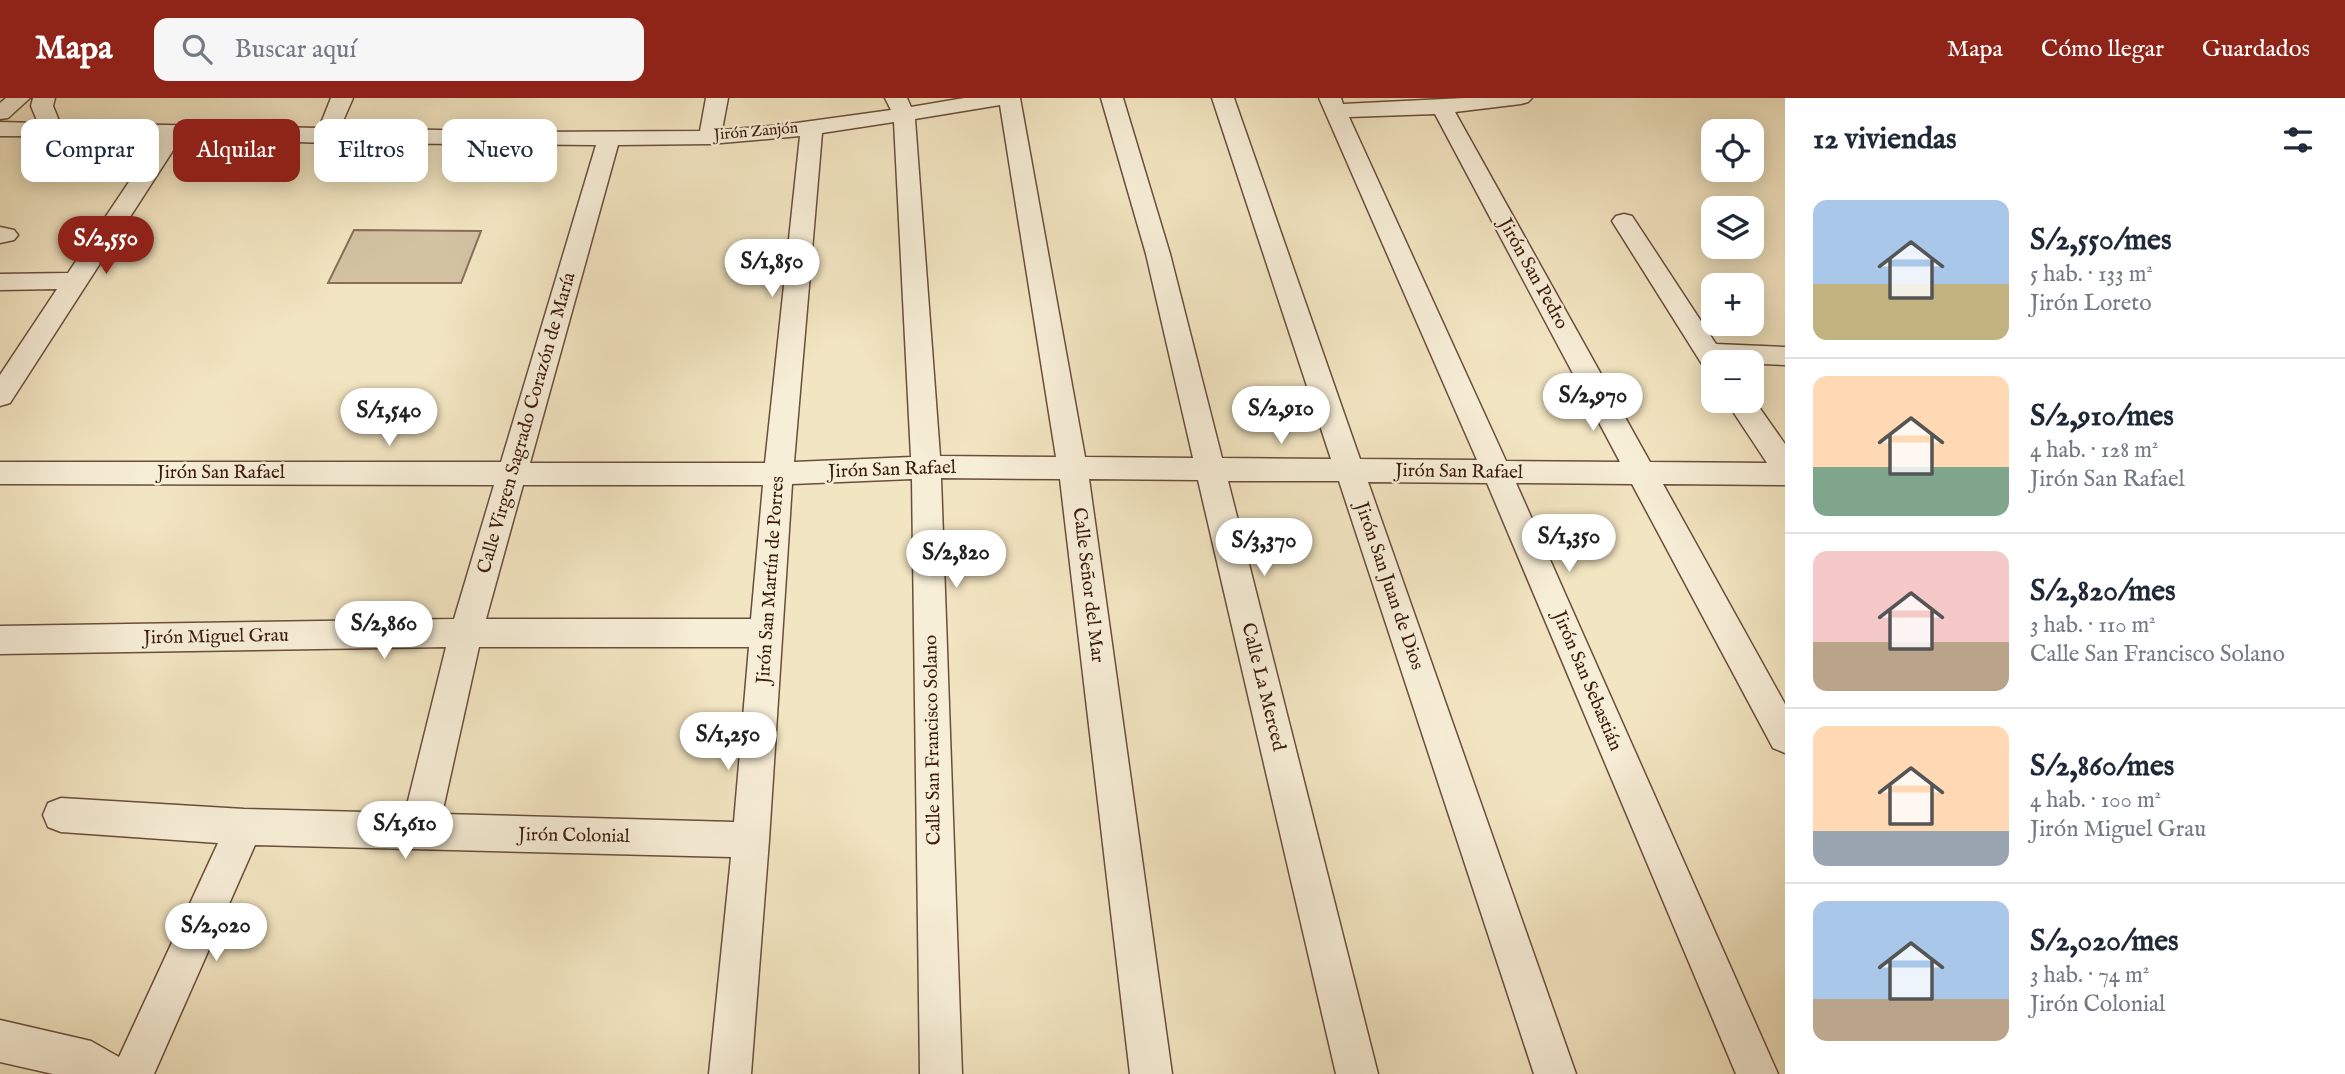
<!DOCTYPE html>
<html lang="es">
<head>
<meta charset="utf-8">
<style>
  :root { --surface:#fff; --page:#f6f6f7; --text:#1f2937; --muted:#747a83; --line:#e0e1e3; --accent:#8f2418 }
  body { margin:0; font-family:"IM FELL English",serif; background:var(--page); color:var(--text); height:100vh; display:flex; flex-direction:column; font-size:26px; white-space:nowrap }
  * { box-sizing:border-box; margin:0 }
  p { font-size:23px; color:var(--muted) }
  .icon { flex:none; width:38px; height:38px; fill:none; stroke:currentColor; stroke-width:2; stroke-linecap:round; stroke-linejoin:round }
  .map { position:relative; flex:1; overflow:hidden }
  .details { display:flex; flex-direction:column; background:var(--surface); width:560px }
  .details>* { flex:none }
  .hud { position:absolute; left:21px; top:21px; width:665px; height:63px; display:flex; gap:14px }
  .controls { position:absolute; left:1701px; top:21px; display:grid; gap:14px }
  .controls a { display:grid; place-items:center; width:63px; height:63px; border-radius:14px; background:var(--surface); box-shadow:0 4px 18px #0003; font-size:35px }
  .price { position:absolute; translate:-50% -60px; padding:0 16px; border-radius:24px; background:#fff; color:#222; font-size:23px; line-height:46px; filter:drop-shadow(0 2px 4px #0008) }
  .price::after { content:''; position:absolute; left:50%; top:42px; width:21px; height:16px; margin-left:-10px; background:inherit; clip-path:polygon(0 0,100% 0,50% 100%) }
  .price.on { background:var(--accent); color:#fff }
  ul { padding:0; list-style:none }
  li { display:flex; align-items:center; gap:21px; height:175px; padding:0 28px }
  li+li { border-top:2px solid var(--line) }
  li span { display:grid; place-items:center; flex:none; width:196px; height:140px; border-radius:14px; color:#555 }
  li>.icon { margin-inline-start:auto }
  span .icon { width:84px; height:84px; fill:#fffc; stroke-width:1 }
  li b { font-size:30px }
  h2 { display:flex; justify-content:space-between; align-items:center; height:84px; padding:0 28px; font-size:30px }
  .tag { padding:0 24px; border-radius:14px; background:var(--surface); box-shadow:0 4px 18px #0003; font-size:24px; line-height:63px }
  .tag.on { background:var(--accent); color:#fff }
  header { display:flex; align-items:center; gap:42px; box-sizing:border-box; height:98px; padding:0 35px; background:var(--accent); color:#fff }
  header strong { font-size:33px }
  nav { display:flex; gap:38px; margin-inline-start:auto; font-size:24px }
  .search { width:490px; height:63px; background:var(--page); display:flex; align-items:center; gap:18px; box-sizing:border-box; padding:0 24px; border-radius:14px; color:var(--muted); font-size:26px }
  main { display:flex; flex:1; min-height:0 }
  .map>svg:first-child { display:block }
  .green { fill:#d3c3a3; stroke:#886f59; stroke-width:2 }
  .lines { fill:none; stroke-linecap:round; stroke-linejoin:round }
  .street-casing { stroke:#6a4e3c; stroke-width:3 }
  .street { fill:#f7eed7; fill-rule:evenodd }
  .labels { text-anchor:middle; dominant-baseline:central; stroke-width:5; stroke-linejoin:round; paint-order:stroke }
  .far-street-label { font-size:16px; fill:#3c1b0f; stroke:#f7eed7 }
  .street-label { font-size:19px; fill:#3c1b0f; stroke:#f7eed7 }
</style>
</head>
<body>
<header>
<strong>Mapa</strong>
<div class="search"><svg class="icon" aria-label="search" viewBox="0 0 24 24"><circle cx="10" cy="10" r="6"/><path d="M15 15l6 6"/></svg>Buscar aquí</div>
<nav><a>Mapa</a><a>Cómo llegar</a><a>Guardados</a></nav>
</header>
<main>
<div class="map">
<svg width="1785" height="976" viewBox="0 0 1785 976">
  <rect width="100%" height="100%" fill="#f2e5c1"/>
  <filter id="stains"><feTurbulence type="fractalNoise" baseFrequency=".00286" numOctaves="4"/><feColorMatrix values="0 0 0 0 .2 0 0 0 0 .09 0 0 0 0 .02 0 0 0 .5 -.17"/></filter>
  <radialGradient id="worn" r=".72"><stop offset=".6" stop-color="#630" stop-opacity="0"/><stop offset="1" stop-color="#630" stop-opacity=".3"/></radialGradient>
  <path class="green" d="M354,132L481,133L461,185H328Z"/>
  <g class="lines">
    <defs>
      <path id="street" d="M6,0H30L8,20L0,21V5Z
        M33,0H55L53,8L60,25L319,30L331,0H353L340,30L531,34L700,33L706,0H728L722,32L782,27L891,12L885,0H907L911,9L964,0H1020L1085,359L1193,360L1146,156L1101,0H1123L1170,156L1222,360L1331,361L1212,0H1234L1360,361L1477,362L1319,0H1341L1343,6L1465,0H1532L1528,4L1521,6L1455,14L1650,364L1767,365L1726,303H1752V299L1785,346V387L1663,386L1785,606V655L1773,650L1632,386L1516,385L1778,976H1736L1487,385L1368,384L1576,976H1534L1339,383H1228L1378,976H1336L1198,382L1089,381L1172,976H1130L1060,381L941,380L962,976H920L912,381L792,386L769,742L751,976H709L731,759L255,747L154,976H53L0,964V922L91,943L119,959L218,745L61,734L48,729L43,717L48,705L61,700L244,711L405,715L446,549L0,556V528L454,521L494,387L0,386V364H501L596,47L326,45L181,40L10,305L0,308V277L57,191L0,192V176L68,175L159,39L0,38V24L38,25L31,8ZM1000,7L1056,359L940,358L915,21ZM1435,16L1620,364L1506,363L1349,19ZM894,24L911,359L794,364L822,35ZM800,38L765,365H530L618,47L710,46ZM523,387H763L751,521H486ZM479,549H749L734,724L442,716Z
        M1624,116L1632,118L1716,246L1785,249V267L1713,264V273L1705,271L1612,123L1616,118Z
        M0,129L14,132L18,137L14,142L0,145Z"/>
    </defs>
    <use href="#street" class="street-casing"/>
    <use href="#street" class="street"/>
  </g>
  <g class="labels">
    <g class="far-street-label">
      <text transform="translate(756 34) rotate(-5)">Jirón Zanjón</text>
    </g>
    <g class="street-label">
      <text transform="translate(1533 176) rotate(61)">Jirón San Pedro</text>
      <text transform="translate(527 325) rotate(-74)">Calle Virgen Sagrado Corazón de María</text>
      <text transform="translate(892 372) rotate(-2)">Jirón San Rafael</text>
      <text transform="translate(1459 374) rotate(1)">Jirón San Rafael</text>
      <text x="221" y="375">Jirón San Rafael</text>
      <text transform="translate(771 482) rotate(-86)">Jirón San Martín de Porres</text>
      <text transform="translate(1088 487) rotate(83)">Calle Señor del Mar</text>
      <text transform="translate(1389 488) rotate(71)">Jirón San Juan de Dios</text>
      <text transform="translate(216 539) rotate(-1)">Jirón Miguel Grau</text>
      <text transform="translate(1587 583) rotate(67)">Jirón San Sebastián</text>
      <text transform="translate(1263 589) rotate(76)">Calle La Merced</text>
      <text transform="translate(933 642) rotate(-91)">Calle San Francisco Solano</text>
      <text transform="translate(574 738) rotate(1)">Jirón Colonial</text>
    </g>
  </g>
  <rect width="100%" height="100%" filter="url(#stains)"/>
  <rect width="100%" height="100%" fill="url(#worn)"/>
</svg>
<div class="controls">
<a><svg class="icon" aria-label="locate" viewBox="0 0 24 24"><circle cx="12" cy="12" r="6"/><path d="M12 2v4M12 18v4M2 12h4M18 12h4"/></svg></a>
<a><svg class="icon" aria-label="layers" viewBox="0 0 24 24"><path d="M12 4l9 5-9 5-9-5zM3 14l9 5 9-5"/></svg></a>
<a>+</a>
<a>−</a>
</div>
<b class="price on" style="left:106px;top:178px">S/2,550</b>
<b class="price" style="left:772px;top:201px">S/1,850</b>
<b class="price" style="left:1593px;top:335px">S/2,970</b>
<b class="price" style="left:1281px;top:348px">S/2,910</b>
<b class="price" style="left:389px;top:350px">S/1,540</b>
<b class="price" style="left:1569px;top:476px">S/1,350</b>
<b class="price" style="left:1264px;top:480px">S/3,370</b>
<b class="price" style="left:956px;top:492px">S/2,820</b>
<b class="price" style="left:384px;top:563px">S/2,860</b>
<b class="price" style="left:728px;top:674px">S/1,250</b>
<b class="price" style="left:405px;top:763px">S/1,610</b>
<b class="price" style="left:216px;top:865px">S/2,020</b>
<div class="hud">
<a class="tag">Comprar</a>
<a class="tag on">Alquilar</a>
<a class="tag">Filtros</a>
<a class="tag">Nuevo</a>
</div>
</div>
<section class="details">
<h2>12 viviendas<svg class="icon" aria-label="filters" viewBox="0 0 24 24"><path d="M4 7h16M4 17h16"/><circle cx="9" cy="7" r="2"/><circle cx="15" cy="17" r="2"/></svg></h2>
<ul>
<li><span style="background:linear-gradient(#a9c7e8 60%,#c2b280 0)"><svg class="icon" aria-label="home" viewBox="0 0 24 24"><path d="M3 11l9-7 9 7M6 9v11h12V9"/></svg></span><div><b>S/2,550/mes</b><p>5 hab. · 133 m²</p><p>Jirón Loreto</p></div></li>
<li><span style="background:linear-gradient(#ffd9b3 65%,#7fa58c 0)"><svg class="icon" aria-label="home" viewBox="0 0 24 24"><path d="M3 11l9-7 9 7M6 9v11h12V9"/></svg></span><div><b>S/2,910/mes</b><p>4 hab. · 128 m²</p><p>Jirón San Rafael</p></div></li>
<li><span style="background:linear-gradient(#f6c9c9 65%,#b9a48a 0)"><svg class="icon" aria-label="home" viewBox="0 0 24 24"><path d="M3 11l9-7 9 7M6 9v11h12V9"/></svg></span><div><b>S/2,820/mes</b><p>3 hab. · 110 m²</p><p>Calle San Francisco Solano</p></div></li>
<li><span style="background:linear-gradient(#ffd9b3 75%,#9aa5b1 0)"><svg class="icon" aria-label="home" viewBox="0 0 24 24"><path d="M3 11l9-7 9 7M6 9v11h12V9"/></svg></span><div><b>S/2,860/mes</b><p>4 hab. · 100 m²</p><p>Jirón Miguel Grau</p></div></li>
<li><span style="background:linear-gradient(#a9c7e8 70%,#b9a48a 0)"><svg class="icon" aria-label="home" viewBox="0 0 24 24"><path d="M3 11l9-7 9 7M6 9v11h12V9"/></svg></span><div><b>S/2,020/mes</b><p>3 hab. · 74 m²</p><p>Jirón Colonial</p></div></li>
</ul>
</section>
</main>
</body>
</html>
